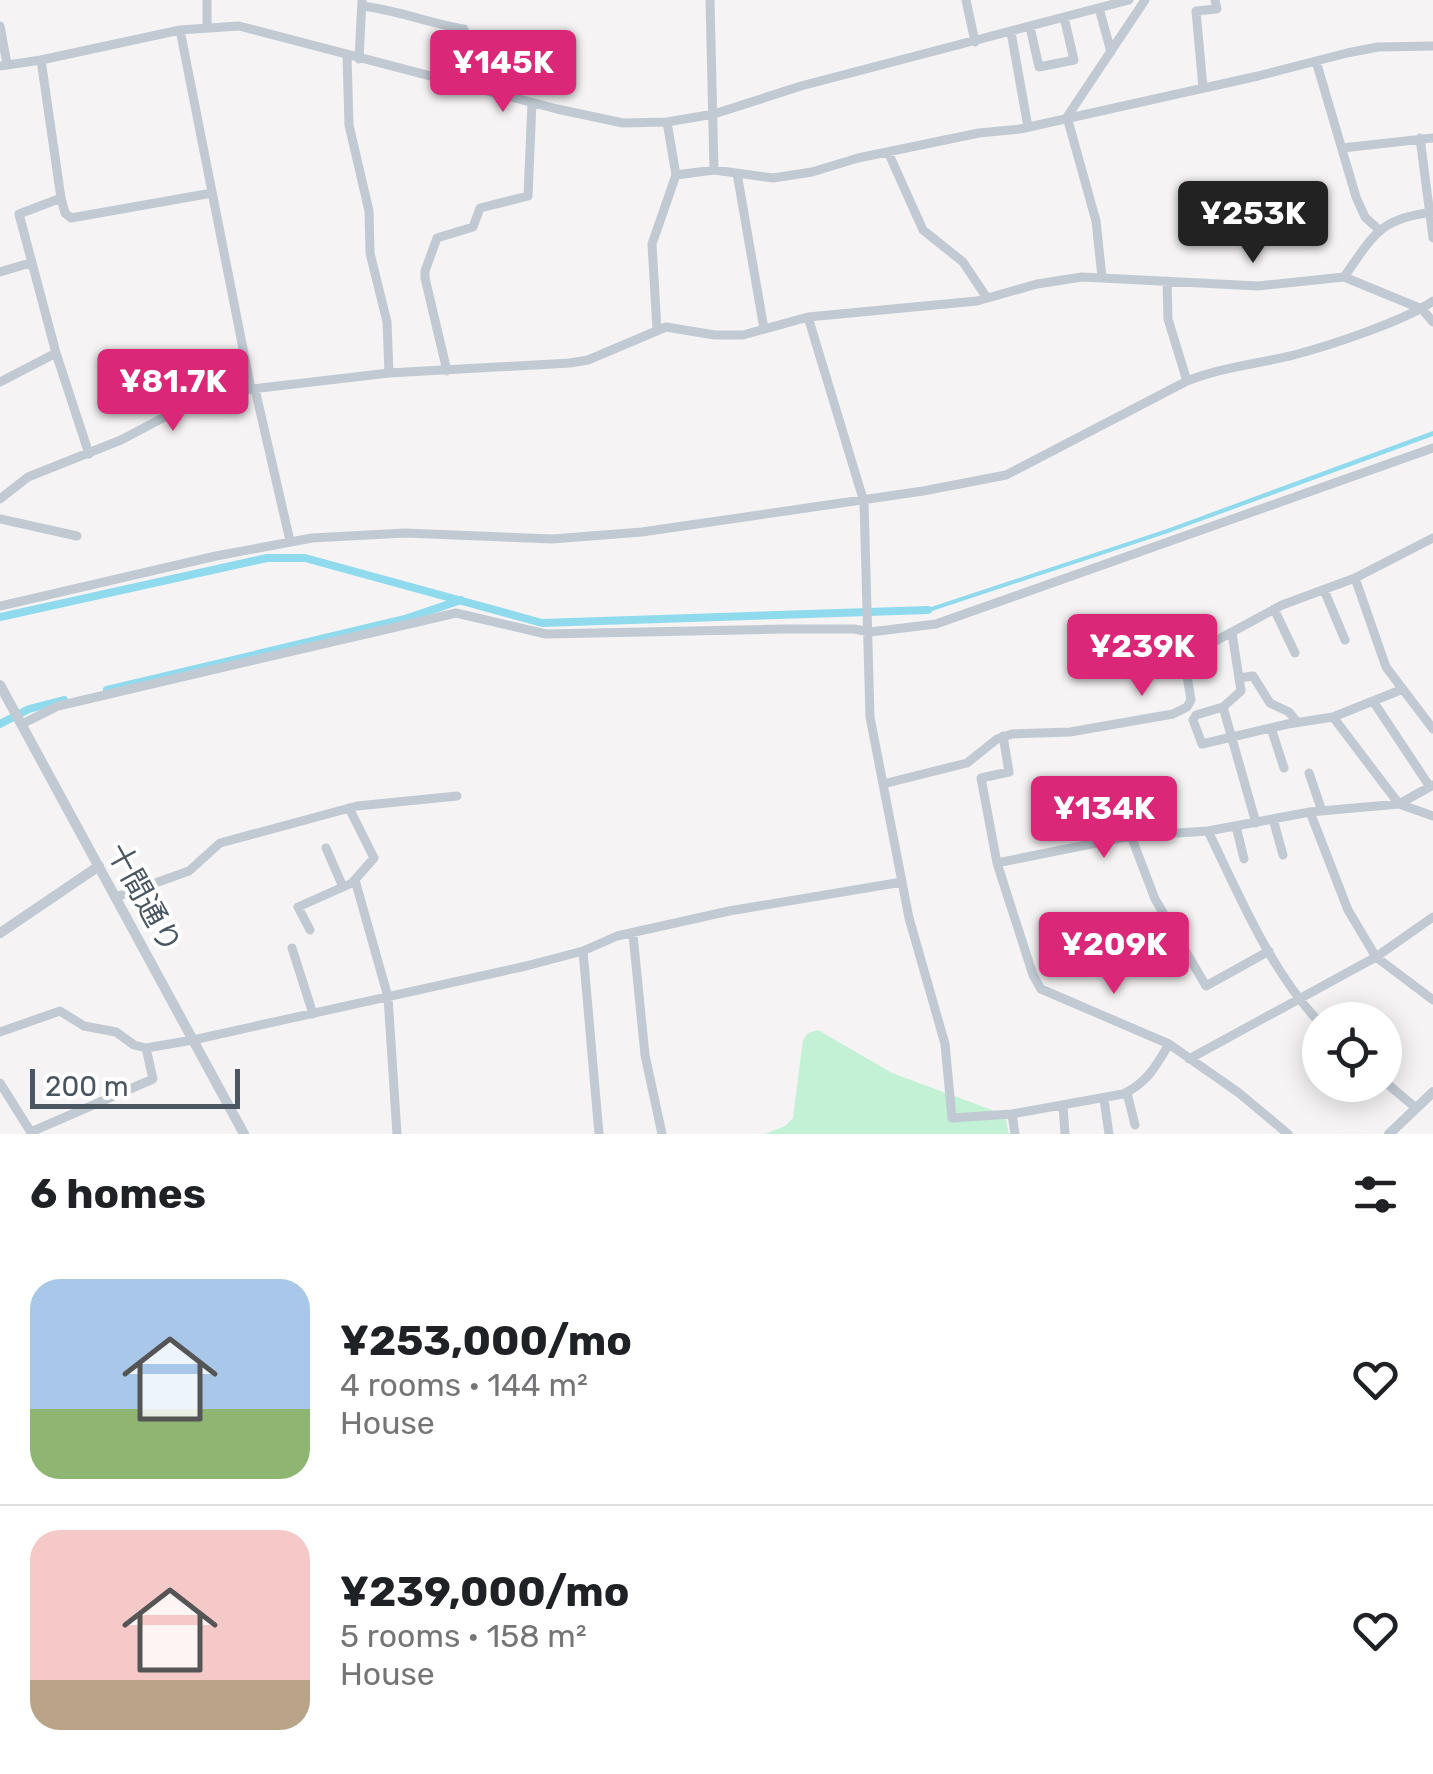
<!DOCTYPE html>
<html lang="en">
<head>
<meta charset="utf-8">
<style>
  :root { --surface:#fff; --page:#f6f6f6; --text:#202124; --muted:#757577; --line:#e0e0e0; --accent:#db2777 }
  body { margin:0; font-family:Rubik,"Noto Sans JP",sans-serif; background:var(--page); color:var(--text); height:100vh; display:flex; flex-direction:column; font-size:38px; white-space:nowrap }
  * { box-sizing:border-box; margin:0 }
  p { font-size:32px; color:var(--muted) }
  .icon { flex:none; width:55px; height:55px; fill:none; stroke:currentColor; stroke-width:2; stroke-linecap:round; stroke-linejoin:round }
  .map { position:relative; height:1134px; overflow:hidden }
  .panel { display:flex; flex-direction:column; background:var(--surface); flex:1 }
  .panel>* { flex:none }
  .controls { position:absolute; left:1302px; top:1002px; display:grid; gap:20px }
  .controls a { display:grid; place-items:center; width:100px; height:100px; border-radius:50%; background:var(--surface); box-shadow:0 5px 25px #0003; font-size:50px }
  .scale { position:absolute; left:30px; bottom:25px; width:210px; box-sizing:border-box; padding-left:10px; border:5px solid #4a5661; border-top:0; font-size:28px; line-height:35px; white-space:nowrap; color:#4a5661; -webkit-text-stroke:8px #fff; paint-order:stroke }
  .price { position:absolute; translate:-50% -85px; padding:0 22px; border-radius:10px; background:var(--accent); color:#fff; font-size:32px; line-height:65px; filter:drop-shadow(0 2px 5px #0008) }
  .price::after { content:''; position:absolute; left:50%; top:60px; width:30px; height:22px; margin-left:-15px; background:inherit; clip-path:polygon(0 0,100% 0,50% 100%) }
  .price.selected { background:#222; color:#fff }
  ul { padding:0; list-style:none }
  li { display:flex; align-items:center; gap:30px; height:250px; padding:0 30px }
  li+li { border-top:2px solid var(--line) }
  li span { display:grid; place-items:center; flex:none; width:280px; height:200px; border-radius:30px; color:#555 }
  li>.icon { margin-inline-start:auto }
  span .icon { width:120px; height:120px; fill:#fffc; stroke-width:1 }
  li b { font-size:42px }
  h2 { display:flex; justify-content:space-between; align-items:center; height:120px; padding:0 30px; font-size:42px }
  .map>svg:first-child { display:block }
  .green { fill:#c3f1d5 }
  .water { fill:#90daee }
  .lines { fill:none; stroke-linecap:round; stroke-linejoin:round }
  .canal { stroke:#90daee; stroke-width:8 }
  .minor { stroke:#c1cad2; stroke-width:9 }
  .tertiary { stroke:#c1cad2; stroke-width:10 }
  .labels { text-anchor:middle; dominant-baseline:central; stroke-width:8; stroke-linejoin:round; paint-order:stroke }
  .street-label { font-size:30px; fill:#4a5661; stroke:#fff }
</style>
</head>
<body>
<div class="map">
<svg width="1433" height="1134" viewBox="0 0 1433 1134">
  <rect width="100%" height="100%" fill="#f5f3f3"/>
  <path class="green" d="M818,1030L892,1073L992,1110L1006,1120L1009,1134H765L785,1126L793,1118L803,1040L808,1033Z"/>
  <path class="water" d="M1433,431V436L1168,533L923,614L922,610L1167,529Z"/>
  <g class="lines">
    <path class="canal" d="M0,617L267,558H305L542,623L928,610
      M107,690L405,619L461,600
      M0,724L29,709L64,700"/>
    <path class="minor" d="M710,0L714,170
      M966,0L975,42
      M362,6C397,10 429,23 464,29
      M1099,8L1111,52
      M0,26L7,64
      M207,27V0
      M1030,27L1039,67L1074,60L1064,17
      M180,30L251,389
      M1011,32L1028,127
      M347,56L349,125L369,211L370,253L387,322L389,373
      M359,59L362,0
      M41,60L61,198L65,213L71,218L212,193
      M1316,61L1356,197L1365,217L1378,229
      M0,66L41,60L180,30L239,26L557,109L623,123L667,122L714,114L801,86L1129,0
      M1203,88L1196,11L1217,9L1215,0
      M1420,138L1433,238
      M1342,148L1433,138
      M888,152L923,230L963,262L987,298
      M737,173L764,329
      M676,175L714,170L773,178L812,172L858,158L979,133L1020,129L1258,76L1347,53L1378,47L1433,46
      M61,198L19,214L56,353L89,454
      M0,272L30,263
      M1102,277L1096,221L1067,117L1145,0
      M1344,277C1374,235 1378,219 1433,212
      M1167,281L1168,319L1187,381
      M808,317L864,502L870,717L909,918L945,1044L952,1118L1012,1114L1123,1094C1147,1083 1156,1066 1169,1044
      M657,330L652,244L676,175L667,122
      M447,371L425,278V271L437,238L473,227L480,208L528,196L532,103
      M0,382L56,353
      M255,389L290,541
      M0,499L28,477L121,440L208,394L389,373L570,363L588,360L666,327L715,335H743L808,317L977,301L1037,284L1082,277L1258,286L1344,277L1422,309L1433,322
      M0,519L77,536
      M1355,578L1386,667L1433,729
      M1324,590L1345,640
      M0,606L216,556L312,538L405,533L552,539L642,532L923,491L1006,475L1187,381C1222,367 1257,364 1294,355C1328,346 1405,321 1433,301
      M1274,609L1295,653
      M1232,633L1241,691L1223,707L1196,715L1193,720L1202,744L1288,724L1333,717L1403,689
      M1239,678L1253,676L1270,703L1289,712L1297,722
      M1373,701L1430,787
      M1223,707L1256,823
      M1333,717L1399,804
      M22,724L58,706L456,613L546,634L784,629H854L870,632L936,624L1433,448
      M1271,728L1284,768
      M1003,736L1009,772L981,778L997,863L1033,975L1041,989L1169,1044L1239,1093L1288,1134
      M1309,773L1322,811
      M883,784L967,763L997,739L1012,734L1070,732L1173,714L1187,707L1191,700L1184,658L1282,605L1355,578L1433,538
      M1399,804L1433,785
      M1310,812L1348,910L1376,957L1433,1000
      M1273,819L1283,855
      M1236,826L1244,859
      M1208,831C1240,897 1270,970 1320,1023
      M1131,836L1155,899L1206,986L1269,951
      M326,848L343,887
      M997,863L1131,836L1208,831L1310,812L1399,804L1433,816
      M355,880L388,997L397,1134
      M116,897L189,871L220,843L357,806L457,796
      M310,930L298,907L352,883L374,858L349,808
      M633,935L645,1055L662,1134
      M292,948L313,1014
      M583,951L599,1134
      M0,1032L60,1011L84,1026L116,1032L134,1045L146,1048L193,1040L526,966L583,951L617,936L729,911L902,882
      M1189,1059L1376,957L1433,917
      M1385,1082L1416,1108
      M0,1083L32,1134
      M1127,1093L1135,1125
      M1104,1099L1109,1134
      M1063,1106L1065,1134
      M1012,1114L1015,1134
      M31,1132L153,1079L146,1048"/>
    <path class="tertiary" d="M0,685L244,1134
      M0,933L99,866
      M1389,1134L1433,1092"/>
  </g>
  <g class="labels">
    <g class="street-label">
      <text transform="translate(144 898) rotate(61)">十間通り</text>
    </g>
  </g>
</svg>
<div class="controls">
<a><svg class="icon" aria-label="locate" viewBox="0 0 24 24"><circle cx="12" cy="12" r="6"/><path d="M12 2v4M12 18v4M2 12h4M18 12h4"/></svg></a>
</div>
<div class="scale">200 m</div>
<b class="price" style="left:503px;top:115px">¥145K</b>
<b class="price selected" style="left:1253px;top:266px">¥253K</b>
<b class="price" style="left:173px;top:434px">¥81.7K</b>
<b class="price" style="left:1142px;top:699px">¥239K</b>
<b class="price" style="left:1104px;top:861px">¥134K</b>
<b class="price" style="left:1114px;top:997px">¥209K</b>
</div>
<section class="panel">
<h2>6 homes<svg class="icon" aria-label="filters" viewBox="0 0 24 24"><path d="M4 7h16M4 17h16"/><circle cx="9" cy="7" r="2"/><circle cx="15" cy="17" r="2"/></svg></h2>
<ul>
<li><span style="background:linear-gradient(#a9c7e8 65%,#8fb573 0)"><svg class="icon" aria-label="home" viewBox="0 0 24 24"><path d="M3 11l9-7 9 7M6 9v11h12V9"/></svg></span><div><b>¥253,000/mo</b><p>4 rooms · 144 m²</p><p>House</p></div><svg class="icon" aria-label="heart" viewBox="0 0 24 24"><path d="M12 20l-8-8c-3-5 5-10 8-4 3-6 11-1 8 4z"/></svg></li>
<li><span style="background:linear-gradient(#f6c9c9 75%,#b9a48a 0)"><svg class="icon" aria-label="home" viewBox="0 0 24 24"><path d="M3 11l9-7 9 7M6 9v11h12V9"/></svg></span><div><b>¥239,000/mo</b><p>5 rooms · 158 m²</p><p>House</p></div><svg class="icon" aria-label="heart" viewBox="0 0 24 24"><path d="M12 20l-8-8c-3-5 5-10 8-4 3-6 11-1 8 4z"/></svg></li>
</ul>
</section>
</body>
</html>
